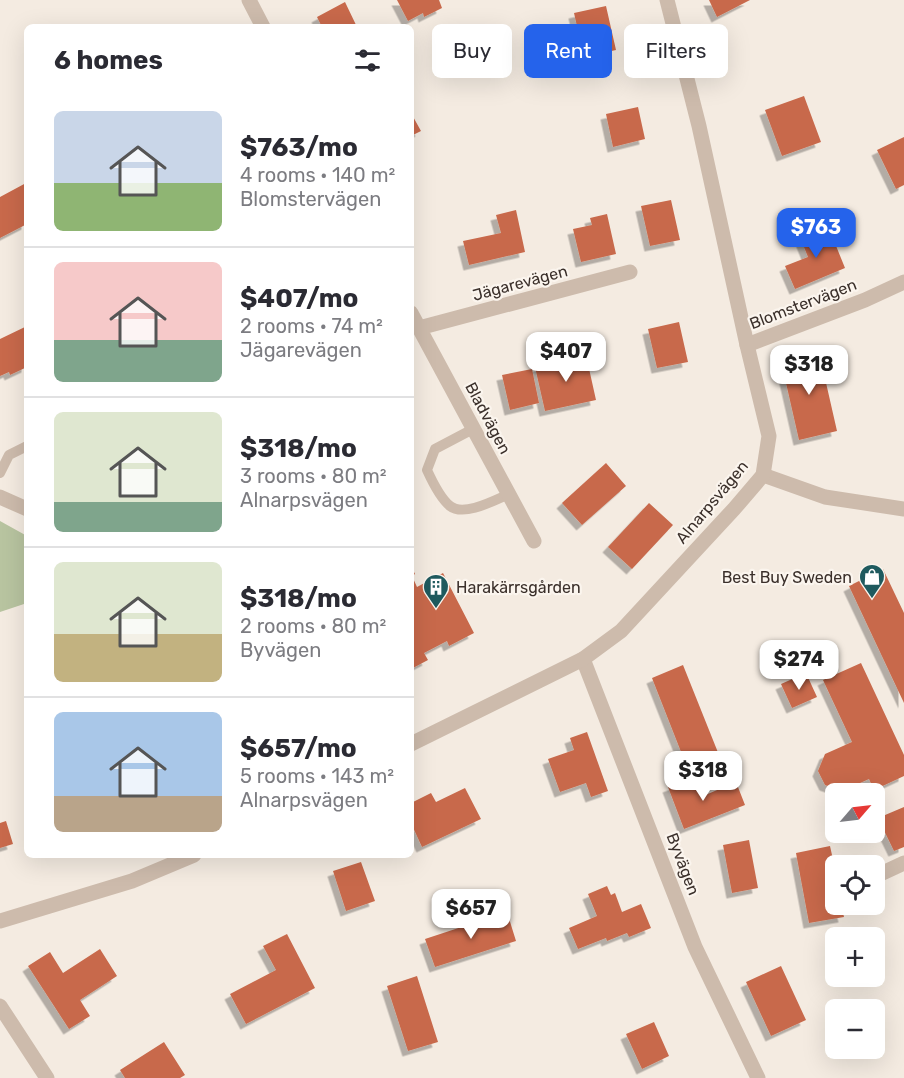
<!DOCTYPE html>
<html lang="en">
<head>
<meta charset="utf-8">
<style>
  :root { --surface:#fff; --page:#f7f7f7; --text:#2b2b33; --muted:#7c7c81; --line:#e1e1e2; --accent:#2563eb }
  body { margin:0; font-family:Rubik,sans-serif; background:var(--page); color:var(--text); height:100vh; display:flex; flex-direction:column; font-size:22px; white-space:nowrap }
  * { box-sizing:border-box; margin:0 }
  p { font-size:20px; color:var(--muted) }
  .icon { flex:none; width:33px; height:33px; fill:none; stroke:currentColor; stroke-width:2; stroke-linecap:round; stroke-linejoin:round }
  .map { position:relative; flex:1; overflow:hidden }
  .panel { position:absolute; left:24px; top:24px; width:390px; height:834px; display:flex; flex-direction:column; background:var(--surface); border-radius:9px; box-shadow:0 6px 24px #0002 }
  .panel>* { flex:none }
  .top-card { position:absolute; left:432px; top:24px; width:381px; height:54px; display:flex; gap:12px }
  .needle { width:39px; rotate:62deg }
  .buttons { position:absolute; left:825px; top:783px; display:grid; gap:12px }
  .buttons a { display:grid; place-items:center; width:60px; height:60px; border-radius:9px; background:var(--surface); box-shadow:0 6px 24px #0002; font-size:30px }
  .price { position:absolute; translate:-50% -51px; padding:0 14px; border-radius:12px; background:#fff; color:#222; font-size:20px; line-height:39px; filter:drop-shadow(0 2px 3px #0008) }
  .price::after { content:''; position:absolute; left:50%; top:36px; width:18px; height:14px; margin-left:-9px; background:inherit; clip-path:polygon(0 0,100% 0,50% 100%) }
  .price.on { background:var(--accent); color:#fff }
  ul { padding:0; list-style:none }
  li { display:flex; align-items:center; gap:18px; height:150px; padding:0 30px }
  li+li { border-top:2px solid var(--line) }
  li span { display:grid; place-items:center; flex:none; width:168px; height:120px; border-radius:9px; color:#555 }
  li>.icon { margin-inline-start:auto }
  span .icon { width:72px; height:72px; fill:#fffc; stroke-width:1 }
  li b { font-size:26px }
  h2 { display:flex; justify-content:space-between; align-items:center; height:72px; padding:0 30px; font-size:26px }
  .pill { padding:0 21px; border-radius:9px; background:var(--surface); box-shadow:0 6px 24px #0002; font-size:21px; line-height:54px }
  .pill.on { background:var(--accent); color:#fff }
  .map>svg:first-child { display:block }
  .green { fill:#b8c4a0 }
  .building { fill:#c8694b; filter:url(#shadow) }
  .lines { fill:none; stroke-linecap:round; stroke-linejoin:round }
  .service { stroke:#cdbbac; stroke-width:10 }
  .minor { stroke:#cdbbac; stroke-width:15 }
  .tertiary { stroke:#cdbbac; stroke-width:15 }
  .labels { text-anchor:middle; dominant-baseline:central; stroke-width:4.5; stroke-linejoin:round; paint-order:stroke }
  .street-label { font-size:16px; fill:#3b302b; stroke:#fbf5ee }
  .poi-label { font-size:16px; fill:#3b302b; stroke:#fbf5ee; text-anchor:end }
</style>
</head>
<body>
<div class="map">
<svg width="904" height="1078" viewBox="0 0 904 1078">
  <defs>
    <filter id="shadow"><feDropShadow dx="-5.5" dy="5.5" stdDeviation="0" flood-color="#0004"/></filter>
  </defs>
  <rect width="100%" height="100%" fill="#f4ebe1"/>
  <path class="green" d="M0,521L27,536V603L0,612Z"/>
  <path class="building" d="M397,0H439L442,8L424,17L423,13L408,21Z
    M709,0H750L717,17Z
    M345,2L357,27H322L317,17Z
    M606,6L616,50L584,57L574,13Z
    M804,96L821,142L782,156L765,110Z
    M638,107L645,139L613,147L606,114Z
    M411,113L421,131L411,136Z
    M904,137V185L896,189L877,150Z
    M26,183L27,224L0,238V197Z
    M671,200L680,240L650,246L641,206Z
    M516,210L525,252L469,265L463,241L501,233L496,215Z
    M607,214L616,254L581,262L573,229L592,225L590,218Z
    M828,226L845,268L795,289L785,266L808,257L800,237Z
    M679,322L688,362L657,368L648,329Z
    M27,326V367L10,375L9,372L0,376V339Z
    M819,352L837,431L799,440L781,361Z
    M586,355L596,400L545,411L535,367Z
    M532,369L539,403L510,410L502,375Z
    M606,463L626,486L582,525L562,503Z
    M649,503L673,525L632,569L608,547Z
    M411,566L415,574L412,576L417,587L443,573L474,633L449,646L447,641L424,653L428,660L411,669Z
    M883,569L904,613V703L849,586Z
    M861,663L904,755V776L874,790L869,779L842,791L825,785L818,771L825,754L852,742L823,680Z
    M683,665L719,755L687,767L652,678Z
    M806,673L817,697L792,708L781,684Z
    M587,732L608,791L591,797L586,783L560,792L548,759L574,750L570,738Z
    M695,777L703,796L736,782L745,805L684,829L668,787Z
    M465,788L481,819L422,847L411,823V803L431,793L436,802Z
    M904,807V847L894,851L878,818Z
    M6,821L13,844L0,848V823Z
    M749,840L758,888L732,893L723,845Z
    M830,846L836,873V904H841L844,917L809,923L796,853Z
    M361,862L375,901L346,911L333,871Z
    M607,886L611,895L615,893L622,912L641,904L651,928L629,937L627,933L607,941L606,938L578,949L569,928L597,916L588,894Z
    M507,912L516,941L435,967L425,939Z
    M287,934L315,988L246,1024L230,994L276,970L263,946Z
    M100,949L117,976L80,1000L90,1016L69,1029L28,966L50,952L63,973Z
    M781,966L806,1020L771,1036L746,982Z
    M417,976L438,1042L408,1051L387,986Z
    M654,1022L669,1056L642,1069L626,1034Z
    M164,1042L185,1075L180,1078H125L120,1070Z"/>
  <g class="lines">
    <path class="service" d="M473,429L435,449L427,470C432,481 440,498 450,506C464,517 495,500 509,494
      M0,473L9,455L27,446"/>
    <path class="minor" d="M249,0L263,27
      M411,313L534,541
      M419,328L630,272
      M747,345L865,300L904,282
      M763,475L825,497L904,509
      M0,497L27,509
      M583,659L695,947L758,1078
      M874,877L904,863
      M0,1006L47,1078"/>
    <path class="tertiary" d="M411,744L583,659L621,631L734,509L763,475L769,436L747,345L699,126L667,0
      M0,921L132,881L194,855"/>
  </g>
  <defs>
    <symbol id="shop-pin" viewBox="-11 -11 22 30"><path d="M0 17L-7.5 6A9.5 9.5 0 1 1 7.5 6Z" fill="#1f5a5e" stroke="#fbf5ee"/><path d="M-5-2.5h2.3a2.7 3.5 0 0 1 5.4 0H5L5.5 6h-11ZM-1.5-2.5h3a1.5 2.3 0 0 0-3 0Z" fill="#fff"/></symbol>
    <symbol id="building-pin" viewBox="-11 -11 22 30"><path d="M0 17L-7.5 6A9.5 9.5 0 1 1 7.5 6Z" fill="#1f5a5e" stroke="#fbf5ee"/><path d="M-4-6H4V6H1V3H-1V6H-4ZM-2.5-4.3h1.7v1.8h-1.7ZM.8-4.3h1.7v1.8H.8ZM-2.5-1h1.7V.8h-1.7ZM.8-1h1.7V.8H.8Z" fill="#fff"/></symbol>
  </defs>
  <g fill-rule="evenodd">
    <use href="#shop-pin" x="857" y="562" width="30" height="40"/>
    <use href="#building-pin" x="421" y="572" width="30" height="40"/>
  </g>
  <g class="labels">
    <g class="street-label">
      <text transform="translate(520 283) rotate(-15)">Jägarevägen</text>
      <text transform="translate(803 304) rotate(-21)">Blomstervägen</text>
      <text transform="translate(488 418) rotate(62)">Bladvägen</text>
      <text transform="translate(712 502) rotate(-50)">Alnarpsvägen</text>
      <text transform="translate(683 864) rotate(69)">Byvägen</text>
    </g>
    <g class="poi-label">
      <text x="852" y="577">Best Buy Sweden</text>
      <text x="456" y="587" text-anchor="start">Harakärrsgården</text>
    </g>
  </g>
</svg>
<div class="buttons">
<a><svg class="needle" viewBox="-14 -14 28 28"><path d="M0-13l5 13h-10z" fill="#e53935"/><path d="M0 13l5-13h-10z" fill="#7c7c81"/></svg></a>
<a><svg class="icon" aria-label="locate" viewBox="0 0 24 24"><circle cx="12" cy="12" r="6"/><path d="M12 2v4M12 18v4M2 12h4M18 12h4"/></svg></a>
<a>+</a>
<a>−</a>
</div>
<b class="price on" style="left:816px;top:259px">$763</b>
<b class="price" style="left:566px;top:383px">$407</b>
<b class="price" style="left:809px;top:396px">$318</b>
<b class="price" style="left:799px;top:691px">$274</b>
<b class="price" style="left:703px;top:802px">$318</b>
<b class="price" style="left:471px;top:940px">$657</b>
<div class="top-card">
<a class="pill">Buy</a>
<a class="pill on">Rent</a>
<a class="pill">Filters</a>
</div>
<section class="panel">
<h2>6 homes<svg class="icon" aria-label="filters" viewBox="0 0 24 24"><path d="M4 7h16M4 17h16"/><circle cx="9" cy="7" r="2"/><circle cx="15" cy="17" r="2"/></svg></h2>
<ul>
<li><span style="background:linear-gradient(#c9d6e8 60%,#8fb573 0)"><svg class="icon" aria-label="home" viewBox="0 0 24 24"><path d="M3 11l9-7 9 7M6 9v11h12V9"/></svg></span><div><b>$763/mo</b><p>4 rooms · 140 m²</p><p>Blomstervägen</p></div></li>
<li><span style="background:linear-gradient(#f6c9c9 65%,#7fa58c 0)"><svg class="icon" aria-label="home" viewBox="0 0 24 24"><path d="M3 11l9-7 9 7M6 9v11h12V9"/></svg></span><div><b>$407/mo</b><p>2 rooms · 74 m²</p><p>Jägarevägen</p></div></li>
<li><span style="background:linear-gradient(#dfe7d0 75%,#7fa58c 0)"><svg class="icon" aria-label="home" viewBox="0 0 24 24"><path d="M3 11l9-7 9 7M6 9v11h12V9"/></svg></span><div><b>$318/mo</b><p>3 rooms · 80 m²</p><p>Alnarpsvägen</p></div></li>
<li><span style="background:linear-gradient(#dfe7d0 60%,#c2b280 0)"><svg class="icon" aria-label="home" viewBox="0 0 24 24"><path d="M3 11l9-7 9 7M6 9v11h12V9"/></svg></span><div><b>$318/mo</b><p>2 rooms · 80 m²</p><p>Byvägen</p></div></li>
<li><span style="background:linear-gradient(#a9c7e8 70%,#b9a48a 0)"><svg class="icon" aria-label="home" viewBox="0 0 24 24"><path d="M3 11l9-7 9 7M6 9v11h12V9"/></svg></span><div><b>$657/mo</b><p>5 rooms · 143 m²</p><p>Alnarpsvägen</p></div></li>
</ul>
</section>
</div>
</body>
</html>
